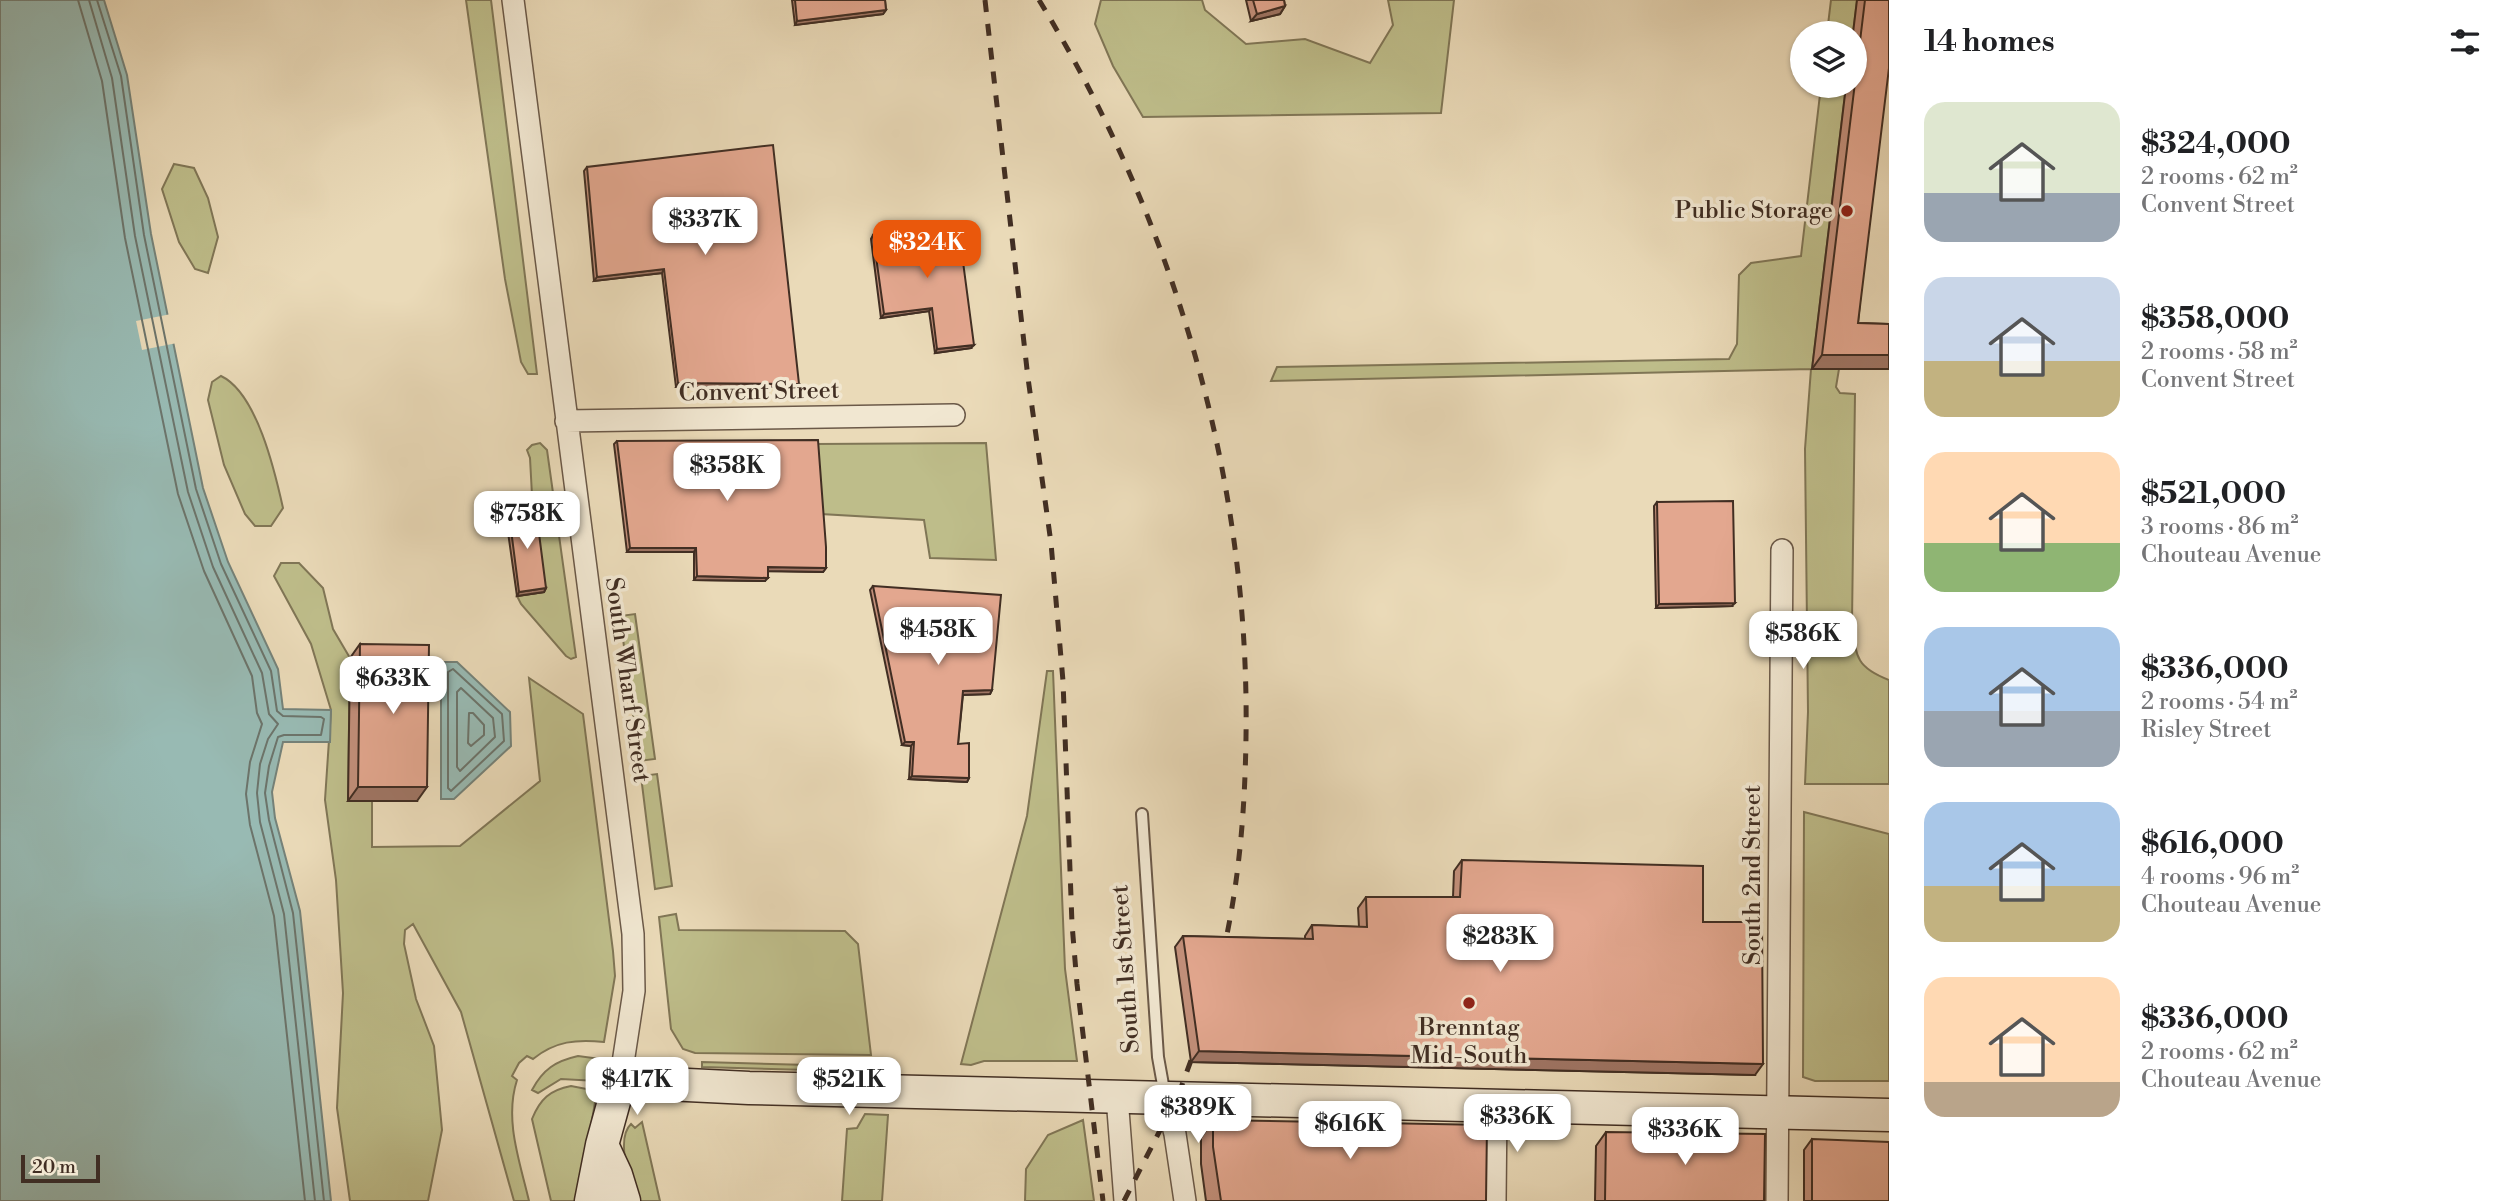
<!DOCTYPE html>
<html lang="en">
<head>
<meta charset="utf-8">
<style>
  :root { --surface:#fff; --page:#f6f6f6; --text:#202124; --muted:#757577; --accent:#ea580c }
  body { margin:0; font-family:"Libre Bodoni",serif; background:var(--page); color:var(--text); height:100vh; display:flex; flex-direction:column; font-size:26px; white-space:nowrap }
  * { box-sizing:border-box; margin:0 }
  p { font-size:23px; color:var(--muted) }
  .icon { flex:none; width:38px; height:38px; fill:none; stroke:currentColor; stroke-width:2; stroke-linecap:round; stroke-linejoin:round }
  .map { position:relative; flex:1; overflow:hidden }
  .drawer { display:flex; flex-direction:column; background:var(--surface); width:630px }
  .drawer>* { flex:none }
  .tools { position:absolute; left:1790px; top:21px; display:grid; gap:14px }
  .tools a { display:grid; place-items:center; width:77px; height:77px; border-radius:50%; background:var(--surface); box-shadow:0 2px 5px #0004; font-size:35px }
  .scale { position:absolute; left:21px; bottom:18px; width:79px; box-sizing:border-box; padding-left:7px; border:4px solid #412e23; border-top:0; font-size:19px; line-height:24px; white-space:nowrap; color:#412e23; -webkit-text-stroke:5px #f1e7d1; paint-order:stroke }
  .price { position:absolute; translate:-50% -60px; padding:0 16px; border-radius:14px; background:#fff; color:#222; font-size:23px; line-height:46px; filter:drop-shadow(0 2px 4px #0008) }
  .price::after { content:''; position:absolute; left:50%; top:42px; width:21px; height:16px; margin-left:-10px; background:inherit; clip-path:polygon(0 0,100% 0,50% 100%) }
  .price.current { background:var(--accent); color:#fff }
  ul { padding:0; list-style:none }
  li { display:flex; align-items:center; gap:21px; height:175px; padding:0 35px }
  li span { display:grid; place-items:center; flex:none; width:196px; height:140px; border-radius:21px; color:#555 }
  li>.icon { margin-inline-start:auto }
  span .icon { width:84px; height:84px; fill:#fffc; stroke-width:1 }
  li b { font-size:30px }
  h2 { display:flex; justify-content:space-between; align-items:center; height:84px; padding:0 35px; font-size:30px }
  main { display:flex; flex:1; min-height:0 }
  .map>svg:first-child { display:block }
  .green { fill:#bebd8a; stroke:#807656; stroke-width:2 }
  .water { fill:#98bab3; stroke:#758279; stroke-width:2 }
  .pier { fill:#eadab8 }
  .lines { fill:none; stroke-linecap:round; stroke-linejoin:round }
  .shore { stroke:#6c746b; stroke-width:2 }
  .lane-casing { stroke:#6b5948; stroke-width:14 }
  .street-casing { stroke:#6b5948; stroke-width:24 }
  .secondary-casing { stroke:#412e23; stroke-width:35 }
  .lane { stroke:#f1e7d1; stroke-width:10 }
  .street { stroke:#f1e7d1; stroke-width:21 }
  .secondary { stroke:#f1e7d1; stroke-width:32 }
  .rail { stroke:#412e23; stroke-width:5; stroke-dasharray:12 12; stroke-linecap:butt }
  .wall { fill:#c3907b; stroke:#412e23; stroke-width:2 }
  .shaded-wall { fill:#9f7564; stroke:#412e23; stroke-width:2 }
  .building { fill:#e3a78f; stroke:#412e23; stroke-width:2 }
  .poi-dot { fill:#8f2418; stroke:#f1e7d1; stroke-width:2.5 }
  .labels { text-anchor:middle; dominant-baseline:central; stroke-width:7; stroke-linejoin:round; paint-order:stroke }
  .poi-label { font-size:24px; fill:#412e23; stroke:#f1e7d1; text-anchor:end }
  .street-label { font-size:24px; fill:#412e23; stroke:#f1e7d1 }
</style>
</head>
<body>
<main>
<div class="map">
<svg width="1889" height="1201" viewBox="0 0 1889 1201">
  <rect width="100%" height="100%" fill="#eadab8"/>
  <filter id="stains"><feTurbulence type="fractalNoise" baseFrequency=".00286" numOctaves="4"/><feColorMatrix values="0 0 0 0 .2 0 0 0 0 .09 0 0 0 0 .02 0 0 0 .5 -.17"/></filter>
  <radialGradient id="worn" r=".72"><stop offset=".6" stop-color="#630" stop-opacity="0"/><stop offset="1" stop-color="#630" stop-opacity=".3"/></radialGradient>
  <path class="green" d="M466,0H491L537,374H528L521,362L505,279Z
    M1101,0H1202L1205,10L1246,44L1305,39L1370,63L1393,25L1388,0H1454L1441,113L1143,117L1113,66L1095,24Z
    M1831,0H1857L1853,33H1827Z
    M1821,86H1846L1812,369H1839L1836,387L1840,393L1855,394L1852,622C1856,656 1855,667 1889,680V784H1805L1808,712L1805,449L1811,369L1271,381L1277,367L1729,359L1737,344L1739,275L1751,263L1801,256Z
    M174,164L194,168L208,198L218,237L208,273L195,269L179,242L162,189Z
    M221,376C257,393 275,472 283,508L271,526H255L245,514L224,465L208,400L212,382Z
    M540,443L547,450L576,657L571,659L566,656L521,604L517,596L544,592L533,514L530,458L527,450L532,445Z
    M986,443L996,560L930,558L924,520L821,514L815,444Z
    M281,563H299L323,588L333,629L350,658L348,800L372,801V847L460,846L540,781L529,678L583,714L613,951L615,976L604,1042C577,1039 555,1041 533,1059L527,1056L519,1063L512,1076L517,1080C504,1120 520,1162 529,1201H514L461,1012L413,924L405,930L404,944L416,999L434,1046L442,1130L428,1201H350L337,1108L343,993L336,880L325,800L331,710L311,644L274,576Z
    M635,614L655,759L639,761L620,616Z
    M1047,671H1053L1065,969L1077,1061H984L971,1065L961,1064L1027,816Z
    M657,774L672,886L655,889L641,776Z
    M1804,812L1889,834V1081H1815L1803,1077Z
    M676,914L679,930L845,931L858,944L871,1055L695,1053L683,1049L671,1029L659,917Z
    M578,1056L601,1059L597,1081L561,1079L538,1093L532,1090C543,1069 556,1061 578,1056Z
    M702,1062L847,1066L846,1071L702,1067Z
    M571,1086L597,1091L578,1201H551L532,1119C540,1099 550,1090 571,1086Z
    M865,1114L888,1115L882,1201H842L847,1129L857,1128Z
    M1083,1120L1094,1201H1025L1026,1169L1048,1135Z
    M642,1122L660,1201H637C630,1182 615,1139 631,1124L635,1128Z"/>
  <path class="water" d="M0,0H104L127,75L151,234L203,488L228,562L278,669L283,709L331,710L330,742H283L272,792L275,818L300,911L331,1201H0Z
    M441,662H457L510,712L511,746L454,799H441Z"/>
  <path class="pier" d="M171,314L177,343L142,350L136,321Z"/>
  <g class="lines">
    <path class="shore" d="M78,0L102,81L125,238L178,494L204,571L252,676L257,713L262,724L250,762L246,794L250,825L274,916L305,1201
      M89,0L112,78L135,236L188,492L213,567L262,673L269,714L278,724L268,739L260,764L257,793L260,822L284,914L315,1201
      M97,0L121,76L144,235L196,489L221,564L271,671L277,711L283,716L321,717L324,719L321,735H284L278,737L269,766L265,793L269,820L293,913L324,1201
      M453,669L502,714L504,741L451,791L448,788V672Z
      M461,688L493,718L495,737L460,771L457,767V692Z
      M469,713H473L484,725V735L471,746L468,743Z"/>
    <defs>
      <path id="lane" d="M1142,814L1158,1057L1165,1096"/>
      <path id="street" d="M513,0L633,934L634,991L621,1076
        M566,421L954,415
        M1117,1097L1125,1201
        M1166,1099L1175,1134L1185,1201
        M1495,1201L1496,1106
        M1777,1201L1782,550"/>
      <path id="secondary" d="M602,1145L616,1175L624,1201
        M591,1201L602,1145L621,1076L667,1084L749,1088L1889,1115"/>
    </defs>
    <use href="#lane" class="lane-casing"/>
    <use href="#street" class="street-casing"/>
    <use href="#secondary" class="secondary-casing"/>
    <use href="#lane" class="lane"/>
    <use href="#street" class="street"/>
    <use href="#secondary" class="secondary"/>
    <path class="rail" d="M985,0L1028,378L1051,543L1063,681L1072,924L1077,984L1103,1201
      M1039,0C1174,221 1250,477 1246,737C1245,811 1239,885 1222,957
      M1124,1201L1179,1093L1197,1044"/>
  </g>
  <path class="wall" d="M792,0H885L886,10L883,14L795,25Z
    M1246,0H1284L1285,6L1280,14L1251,21Z
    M1857,0H1889L1858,323L1889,324V369H1812L1846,86H1855V33H1853Z
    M587,167L797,387H676L662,273L594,281L584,171Z
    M873,235L971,348L935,353L929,311L881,318L871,239Z
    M617,441L826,568L823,572L768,571L765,581L694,580V552H627L614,444Z
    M1657,502L1732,606L1656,608L1654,506Z
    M509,514L546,588L544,592L517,596L506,518Z
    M873,586L992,690L990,694L963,695L958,744L969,778L967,782L909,779L911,746L902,745L870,590Z
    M360,644L417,801H348L350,658Z
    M1462,860L1703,922L1755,1075L1191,1062L1175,947L1183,936L1305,939V936L1312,925L1359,927L1358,908L1366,897H1453L1454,871Z
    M1213,1120L1486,1201H1206L1201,1164V1138Z
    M1606,1132L1764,1201H1595L1596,1146Z
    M1812,1139L1889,1201H1804V1150Z"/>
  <path class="shaded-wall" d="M1285,6L1280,14L1251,21L1257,14Z
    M886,10L883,14L795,25L797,21Z
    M664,269L662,273L594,281L597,277Z
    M932,308L929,311L881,318L884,314Z
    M974,345L971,348L935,353L937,349Z
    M1822,355H1889V369H1812Z
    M678,383L799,384L797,387H676Z
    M630,548H696L694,552H627Z
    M768,567L826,568L823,572L766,571Z
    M697,576L768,578L765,581L694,580Z
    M546,588L544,592L517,596L519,592Z
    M1735,603L1732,606L1656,608L1659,604Z
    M992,690L990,694L961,695L963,691Z
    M905,742H914L911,746L902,745Z
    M912,776L969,778L967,782L909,779Z
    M358,787H427L417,801H348Z
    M1199,1051L1763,1064L1755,1075L1191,1062Z"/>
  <path class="building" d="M795,0H885L886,10L797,21Z
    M1253,0H1284L1285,6L1257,14Z
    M1865,0H1889V68L1858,323L1889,324V355H1822Z
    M773,145L799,384L678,383L664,269L597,277L587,167Z
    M958,224L974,345L937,349L932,308L884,314L873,235Z
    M818,440L826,547V568L768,567V578L697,576L696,548H630L617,441Z
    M1733,501L1735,603L1659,604L1657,502Z
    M536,510L546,588L519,592L509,514Z
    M873,586L1001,595L992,690L963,691L958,744L969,743V778L912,776L914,742H905Z
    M360,644L429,645L427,787H358Z
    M1462,860L1703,866V922H1762L1763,1064L1199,1051L1183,936L1313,939L1312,925L1367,927L1366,897H1460Z
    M1213,1120L1487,1125L1486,1201H1221L1213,1147Z
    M1606,1132L1765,1134L1764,1201H1605Z
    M1812,1139L1889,1142V1201H1812Z"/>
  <g class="poi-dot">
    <circle cx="1847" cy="211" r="7"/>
    <circle cx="1469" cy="1003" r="7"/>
  </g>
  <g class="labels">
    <g class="poi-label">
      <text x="1833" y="211">Public Storage</text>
      <text x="1469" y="1028" text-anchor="middle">Brenntag<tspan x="1469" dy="28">Mid-South</tspan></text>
    </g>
    <g class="street-label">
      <text transform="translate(759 392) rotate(-1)">Convent Street</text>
      <text transform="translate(627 680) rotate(82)">South Wharf Street</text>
      <text transform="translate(1753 875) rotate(-90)">South 2nd Street</text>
      <text transform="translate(1126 969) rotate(-94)">South 1st Street</text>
    </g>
  </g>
  <rect width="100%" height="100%" filter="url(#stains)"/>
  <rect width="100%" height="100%" fill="url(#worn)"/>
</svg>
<div class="tools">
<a><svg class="icon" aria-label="layers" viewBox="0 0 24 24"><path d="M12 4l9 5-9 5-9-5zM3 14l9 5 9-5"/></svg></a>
</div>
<div class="scale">20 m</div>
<b class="price" style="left:705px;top:257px">$337K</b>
<b class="price current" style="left:927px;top:280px">$324K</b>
<b class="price" style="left:727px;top:503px">$358K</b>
<b class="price" style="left:527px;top:551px">$758K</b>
<b class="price" style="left:938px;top:667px">$458K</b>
<b class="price" style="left:1803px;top:671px">$586K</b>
<b class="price" style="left:393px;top:716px">$633K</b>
<b class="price" style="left:1500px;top:974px">$283K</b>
<b class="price" style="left:637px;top:1117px">$417K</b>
<b class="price" style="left:849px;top:1117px">$521K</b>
<b class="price" style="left:1198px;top:1145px">$389K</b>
<b class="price" style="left:1517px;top:1154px">$336K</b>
<b class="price" style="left:1350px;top:1161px">$616K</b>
<b class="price" style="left:1685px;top:1167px">$336K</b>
</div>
<section class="drawer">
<h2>14 homes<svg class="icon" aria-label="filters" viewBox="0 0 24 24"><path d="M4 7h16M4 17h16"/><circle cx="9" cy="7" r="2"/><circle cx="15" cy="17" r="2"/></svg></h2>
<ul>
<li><span style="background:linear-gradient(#dfe7d0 65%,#9aa5b1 0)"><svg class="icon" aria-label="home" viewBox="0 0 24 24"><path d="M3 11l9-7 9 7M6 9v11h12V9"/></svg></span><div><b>$324,000</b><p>2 rooms · 62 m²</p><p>Convent Street</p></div></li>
<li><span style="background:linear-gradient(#c9d6e8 60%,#c2b280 0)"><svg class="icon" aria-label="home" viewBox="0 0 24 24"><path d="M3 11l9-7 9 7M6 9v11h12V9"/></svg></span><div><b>$358,000</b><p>2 rooms · 58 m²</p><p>Convent Street</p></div></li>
<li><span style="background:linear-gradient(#ffd9b3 65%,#8fb573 0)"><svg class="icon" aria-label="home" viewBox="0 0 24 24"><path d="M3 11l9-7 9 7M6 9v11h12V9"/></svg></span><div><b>$521,000</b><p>3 rooms · 86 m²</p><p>Chouteau Avenue</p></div></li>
<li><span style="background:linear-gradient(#a9c7e8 60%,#9aa5b1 0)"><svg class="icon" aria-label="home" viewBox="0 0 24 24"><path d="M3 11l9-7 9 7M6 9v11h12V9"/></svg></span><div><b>$336,000</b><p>2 rooms · 54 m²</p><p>Risley Street</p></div></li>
<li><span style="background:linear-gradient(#a9c7e8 60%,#c2b280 0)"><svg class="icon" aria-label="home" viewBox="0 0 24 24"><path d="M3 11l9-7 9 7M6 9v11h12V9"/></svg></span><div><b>$616,000</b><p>4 rooms · 96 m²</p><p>Chouteau Avenue</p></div></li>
<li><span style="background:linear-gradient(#ffd9b3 75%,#b9a48a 0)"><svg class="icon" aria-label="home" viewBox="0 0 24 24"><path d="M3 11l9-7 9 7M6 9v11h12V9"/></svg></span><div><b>$336,000</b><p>2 rooms · 62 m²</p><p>Chouteau Avenue</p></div></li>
</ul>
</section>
</main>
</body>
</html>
